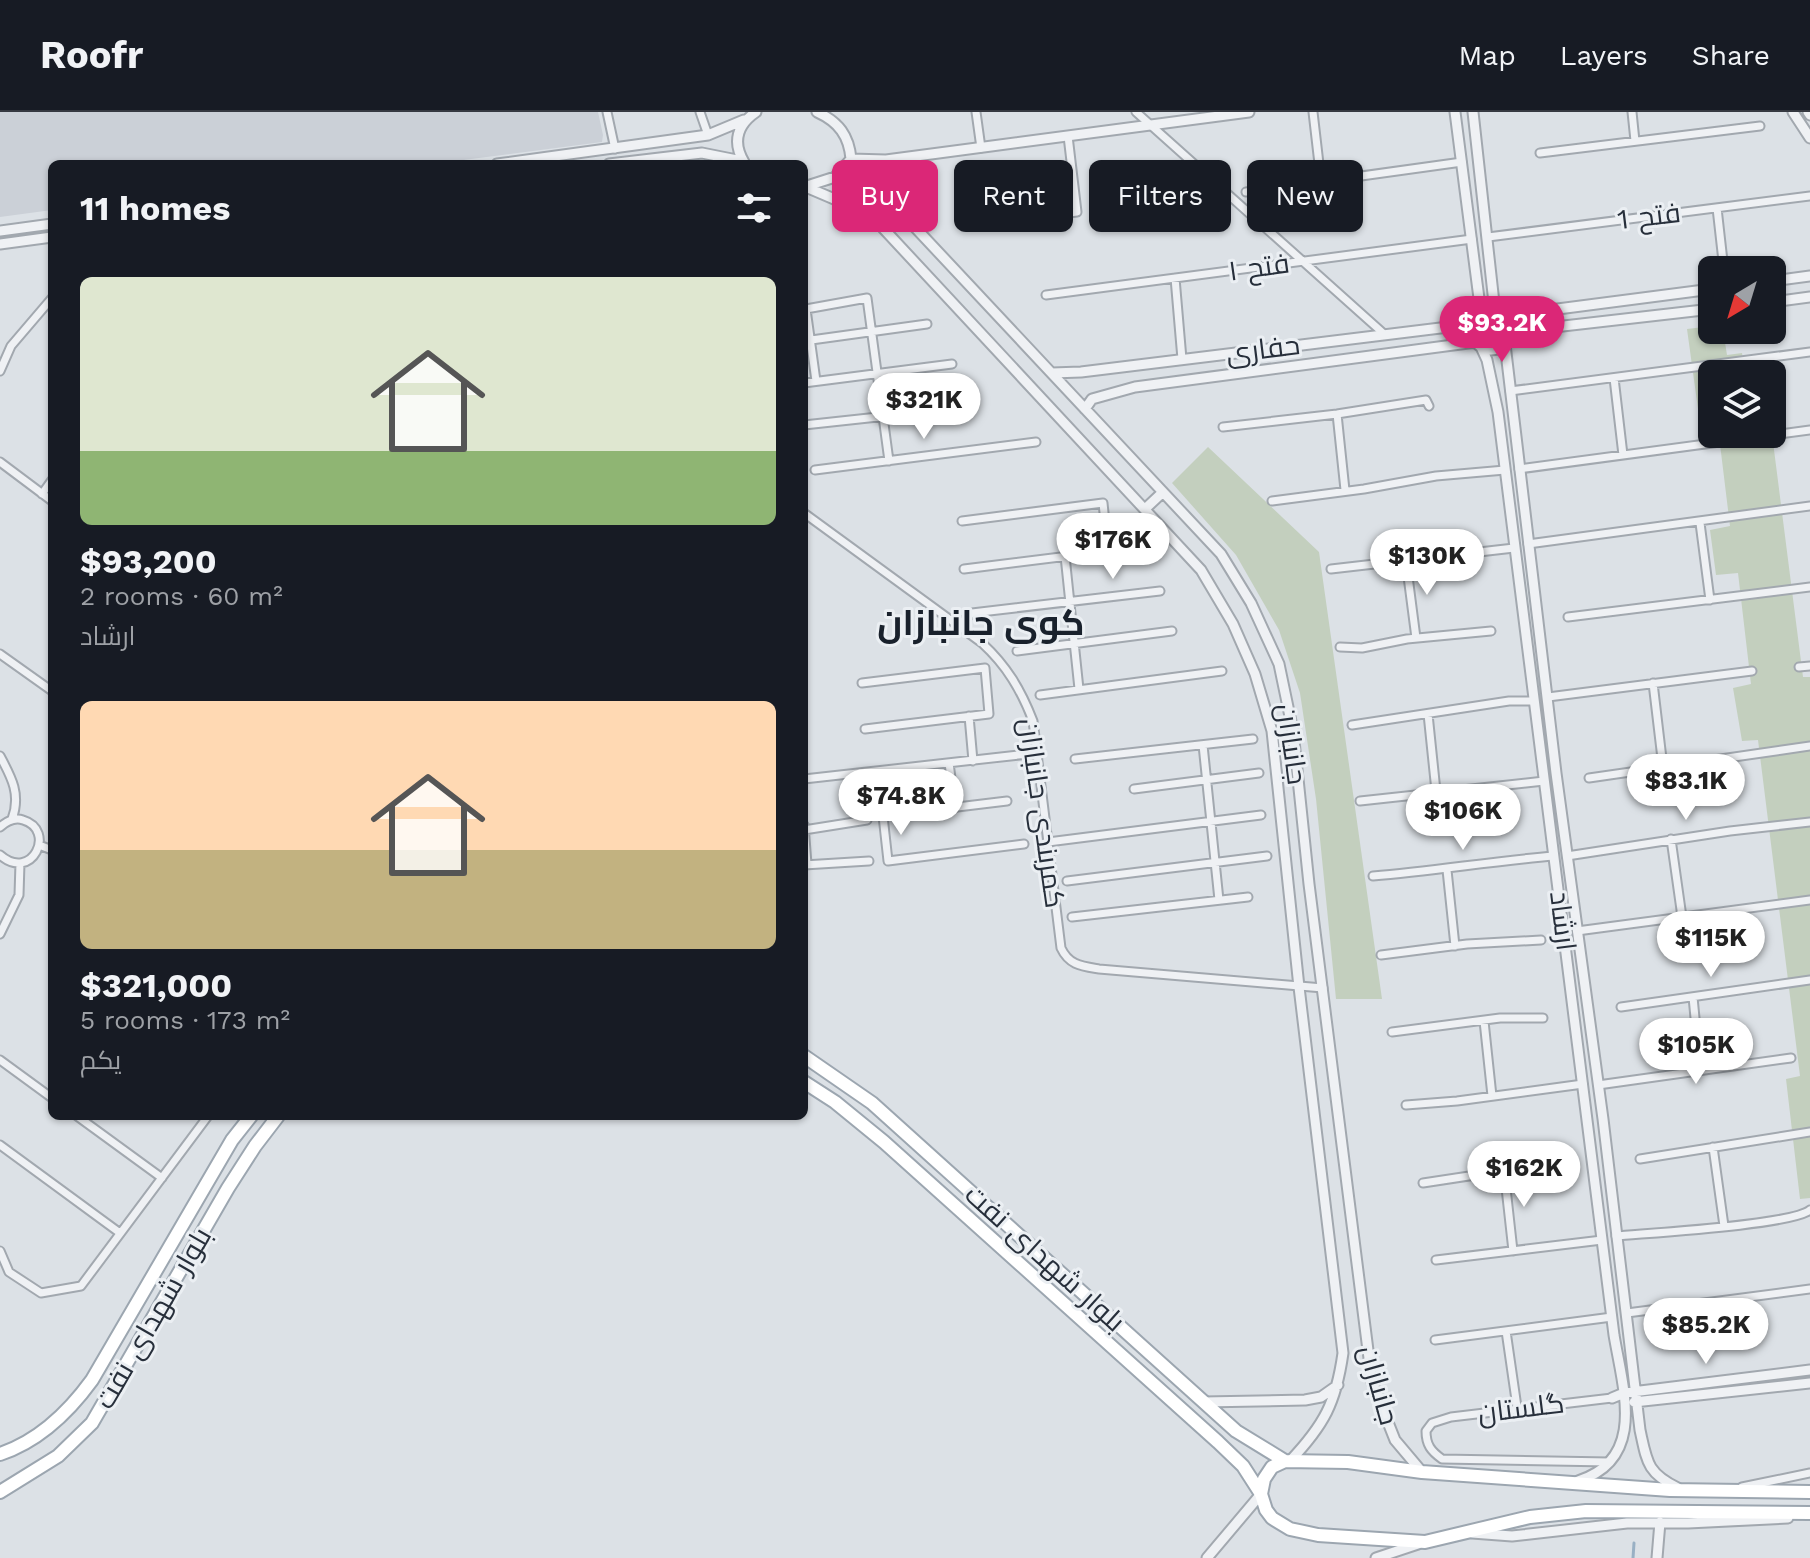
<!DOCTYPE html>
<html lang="en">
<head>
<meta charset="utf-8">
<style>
  :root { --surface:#171b24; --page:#242831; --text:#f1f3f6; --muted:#9ea1a6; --line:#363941; --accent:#db2777 }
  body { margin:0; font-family:"Work Sans",Cairo,sans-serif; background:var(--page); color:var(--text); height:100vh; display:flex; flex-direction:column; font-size:30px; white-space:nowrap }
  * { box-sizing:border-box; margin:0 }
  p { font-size:26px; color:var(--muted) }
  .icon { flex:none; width:44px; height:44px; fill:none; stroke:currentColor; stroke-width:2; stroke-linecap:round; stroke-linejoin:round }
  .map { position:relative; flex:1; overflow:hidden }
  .sheet { position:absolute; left:48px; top:48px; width:760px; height:960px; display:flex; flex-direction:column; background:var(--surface); border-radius:12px; box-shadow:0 2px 6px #0004 }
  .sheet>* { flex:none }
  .banner { position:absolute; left:832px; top:48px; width:760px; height:72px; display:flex; gap:16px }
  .needle { width:52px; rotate:218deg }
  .fabs { position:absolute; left:1698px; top:144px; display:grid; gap:16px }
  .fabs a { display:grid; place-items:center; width:88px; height:88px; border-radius:12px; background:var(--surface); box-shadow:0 2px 6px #0004; font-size:40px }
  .price { position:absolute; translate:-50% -68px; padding:0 18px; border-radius:28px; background:#fff; color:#222; font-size:26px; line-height:52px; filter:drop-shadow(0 2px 4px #0008) }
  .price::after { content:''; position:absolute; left:50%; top:48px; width:24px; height:18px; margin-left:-12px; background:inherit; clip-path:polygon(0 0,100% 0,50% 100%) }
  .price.on { background:var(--accent); color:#fff }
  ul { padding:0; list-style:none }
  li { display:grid; align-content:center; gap:16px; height:424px; padding:0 32px }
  li span { display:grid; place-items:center; height:248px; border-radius:12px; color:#555 }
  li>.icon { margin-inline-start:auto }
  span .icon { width:144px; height:144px; fill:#fffc; stroke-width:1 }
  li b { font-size:34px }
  h2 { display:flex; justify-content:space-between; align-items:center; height:96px; padding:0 32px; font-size:34px }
  .chip { padding:0 28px; border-radius:12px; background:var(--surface); box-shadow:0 2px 6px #0004; font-size:28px; line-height:72px }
  .chip.on { background:var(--accent); color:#fff }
  header { display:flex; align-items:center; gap:48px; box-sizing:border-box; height:112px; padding:0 40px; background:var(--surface); border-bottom:2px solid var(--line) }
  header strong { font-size:38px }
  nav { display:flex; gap:44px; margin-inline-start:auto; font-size:28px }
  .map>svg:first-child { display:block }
  .built { fill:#cbd0d7 }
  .green { fill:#c3cfbe }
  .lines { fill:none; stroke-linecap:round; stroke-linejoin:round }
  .stream { stroke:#99b0c4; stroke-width:3 }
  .minor-casing { stroke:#a2a8af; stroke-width:11 }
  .tertiary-casing { stroke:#a2a8af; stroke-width:13 }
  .primary-casing { stroke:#9ca6b0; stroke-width:16 }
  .minor { stroke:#eff1f4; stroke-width:7 }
  .tertiary { stroke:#eff1f4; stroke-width:9 }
  .primary { stroke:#fff; stroke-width:12 }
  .labels { text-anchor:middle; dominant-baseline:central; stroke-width:6; stroke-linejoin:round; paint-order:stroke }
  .street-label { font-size:28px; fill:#272f3b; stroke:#ebeff3 }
  .district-label { font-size:36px; font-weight:bold; fill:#19212c; stroke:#ebeff3 }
</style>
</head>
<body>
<header>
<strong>Roofr</strong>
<nav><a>Map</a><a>Layers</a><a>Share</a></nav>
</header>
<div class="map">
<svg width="1810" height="1446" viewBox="0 0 1810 1446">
  <rect width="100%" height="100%" fill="#dce1e6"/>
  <path class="built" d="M0,0H598L603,23L602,30L432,52H52V98L0,105Z"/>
  <path class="green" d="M1712,214V218H1723L1727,243L1742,241L1745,262H1712V322H1754L1756,331L1773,330L1803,565H1810V1086L1800,1087L1786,967L1800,964L1758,628L1742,629L1733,576L1751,572L1738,461L1716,463L1710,418L1730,414L1719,324L1702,326L1687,217Z
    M1208,335L1319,440L1382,887H1336L1316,687L1300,581L1279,518L1236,443L1172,371Z"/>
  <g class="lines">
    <path class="stream" d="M1633,1446L1634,1431"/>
    <defs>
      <path id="minor" d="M607,0L615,37
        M700,0L708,23
        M976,0L981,36
        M1136,0L1383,221
        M1313,0L1321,69
        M1632,0L1635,29
        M1540,41L1760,14
        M1246,80L1462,50
        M1717,96L1724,158
        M1006,109L1077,100L1068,24
        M1488,125L1810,84
        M1175,166L1182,247
        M1046,183L1472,127
        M804,229L927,212
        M0,259L11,234L52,186
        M1614,266L1623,343
        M816,269L806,197L867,186L889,349
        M804,271L952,252
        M1510,279L1810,240
        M1337,302L1345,378
        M804,313L961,296
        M1223,315L1337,302L1426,288L1429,294
        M0,350L52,389
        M1519,357L1810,318
        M815,358L1036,330
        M42,382L52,368
        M1272,389L1364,377L1436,364L1505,358
        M804,401L982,531C1007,554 1021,578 1033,609L1061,836C1069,853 1081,854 1099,857L1323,876
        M962,409L1103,391L1108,439
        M1700,411L1710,488
        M1528,432L1810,394
        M1065,444L1079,577
        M1406,449L1416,526
        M964,457L1141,435
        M1331,457L1514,436
        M1568,505L1810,475
        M958,514L972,501L1160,479
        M1340,535L1362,536L1407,527L1491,519
        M1017,539L1172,519
        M0,542L52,579
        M1799,555L1810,554
        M862,571L985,556L989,602L865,617
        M1653,571L1663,655
        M1040,583L1222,559
        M1548,585L1752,559
        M1428,602L1436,679
        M969,604L973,649
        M1352,613L1509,589H1534
        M1203,633L1219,788
        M0,644C12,666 21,683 12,707
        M1075,647L1253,627
        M949,651L955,696
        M1589,666L1810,634
        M804,667L1037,641
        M1134,677L1259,661
        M1007,689L883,704L888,749L1024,732
        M1360,689L1544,669
        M804,713L807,752
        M0,715C7,709 14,705 23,708C57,718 32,771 0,743
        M804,718L867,708
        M1671,727L1682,805
        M1048,730L1261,703
        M39,733L52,738
        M1567,744L1730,719L1810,710
        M804,753L869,749
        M1447,758L1455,834
        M1373,764C1434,759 1493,749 1554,744
        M1067,769L1267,744
        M1072,805L1248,785
        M1577,819L1810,788
        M0,822L19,783L20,751
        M1381,843L1467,832L1541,828
        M1693,885L1700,958
        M1621,895L1810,868
        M1484,909L1492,984
        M1392,920L1500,906H1543
        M0,948L52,986
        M1598,973L1791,946
        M1406,993L1457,989L1583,972
        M77,1004L162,1066
        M0,1033L120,1121
        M1713,1035L1724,1114
        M1640,1047L1810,1020
        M1504,1058L1513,1139
        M1423,1071L1561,1050L1564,1058
        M1616,1124C1648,1121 1792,1113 1810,1098
        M0,1139L9,1160L41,1181L81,1174L208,1004
        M1436,1148L1602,1128
        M1627,1201L1810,1177
        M1506,1219L1517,1295
        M1435,1228L1612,1205
        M1609,1350L1442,1347C1431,1339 1426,1333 1426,1319L1432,1311L1451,1305L1612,1286
        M1742,1375L1810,1361"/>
      <path id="tertiary" d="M1455,0L1481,202
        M1473,0L1495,200
        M1793,0L1810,26
        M1808,0L1810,3
        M851,47L1221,442L1251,491L1279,552L1293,619L1309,772L1372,1270L1395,1328L1422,1360
        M851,47L886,48L1249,0
        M744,50C732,30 737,13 756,0
        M497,52L708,23L744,8
        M609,52L702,41L742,49
        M807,74L835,65L851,47C849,24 839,10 817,0
        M806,75L860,98L882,115L1201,458L1233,512L1255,562L1272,619L1299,875L1343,1241C1336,1291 1324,1313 1290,1349
        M0,119L52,112
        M0,132L52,125
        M1772,169L1810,164
        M1772,190L1810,185
        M1472 219a19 19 0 1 1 38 0a19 19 0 1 1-38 0Z
        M1504,204L1712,177
        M1511,220L1712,197
        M1505,232L1556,661L1603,1007L1640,1318C1647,1350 1647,1361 1678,1376
        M1481,235L1487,248L1498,300L1614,1223C1623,1277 1647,1347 1578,1369
        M1052,261L1081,260L1473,212
        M1085,297L1092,287L1135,275L1476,230
        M1146,396L1163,380
        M1612,1286L1624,1281L1810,1258
        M1203,1290L1305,1288L1321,1285L1338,1273
        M1634,1290L1810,1271
        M1472,1421L1512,1424L1627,1411H1688L1788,1406
        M1207,1446L1261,1382
        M1376,1446L1418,1432
        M1657,1446L1660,1410"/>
      <path id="primary" d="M804,944L872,991L1236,1319L1285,1349
        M804,970L835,990L884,1030L1218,1330L1243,1354L1261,1382
        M0,1342C39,1329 68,1301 92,1268L232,1028L251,1004
        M0,1380L58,1344L92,1311L228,1076L255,1034L278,1004
        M1810,1380L1670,1378L1422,1360L1348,1350L1285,1349L1272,1355L1264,1367L1261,1382L1266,1398L1272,1406L1290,1417L1318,1423L1425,1430L1530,1405L1586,1399L1810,1401"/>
    </defs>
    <use href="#minor" class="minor-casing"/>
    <use href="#tertiary" class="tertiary-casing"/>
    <use href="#primary" class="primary-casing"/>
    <use href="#minor" class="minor"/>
    <use href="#tertiary" class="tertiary"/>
    <use href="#primary" class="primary"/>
  </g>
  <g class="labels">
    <g class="street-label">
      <text transform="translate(1649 104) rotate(-7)">فتح 1</text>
      <text transform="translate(1259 155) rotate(-8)">فتح ۱</text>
      <text transform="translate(1263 237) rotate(-7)">حفاری</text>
      <text transform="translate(1292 632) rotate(82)">جانبازان</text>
      <text transform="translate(1042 701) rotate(82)">کمربندی جانبازان</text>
      <text transform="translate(1563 809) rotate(83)">ارشاد</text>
      <text transform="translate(1045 1146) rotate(42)">بلوار شهدای نفت</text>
      <text transform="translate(153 1206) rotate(-60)">بلوار شهدای نفت</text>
      <text transform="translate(1379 1273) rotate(74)">جانبازان</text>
      <text transform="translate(1521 1296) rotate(-7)">گلستان</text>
    </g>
    <g class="district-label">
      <text x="981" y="511">کوی جانبازان</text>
    </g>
  </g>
</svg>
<div class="fabs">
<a><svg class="needle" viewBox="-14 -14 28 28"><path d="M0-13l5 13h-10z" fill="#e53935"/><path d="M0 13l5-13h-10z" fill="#9ea1a6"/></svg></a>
<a><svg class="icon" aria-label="layers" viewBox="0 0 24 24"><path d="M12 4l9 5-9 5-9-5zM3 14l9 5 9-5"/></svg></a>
</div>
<b class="price on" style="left:1502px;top:252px">$93.2K</b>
<b class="price" style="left:924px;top:329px">$321K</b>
<b class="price" style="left:1113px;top:469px">$176K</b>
<b class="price" style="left:1427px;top:485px">$130K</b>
<b class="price" style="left:1686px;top:710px">$83.1K</b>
<b class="price" style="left:901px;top:725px">$74.8K</b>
<b class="price" style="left:1463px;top:740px">$106K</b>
<b class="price" style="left:1711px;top:867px">$115K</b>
<b class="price" style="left:1696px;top:974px">$105K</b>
<b class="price" style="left:1524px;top:1097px">$162K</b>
<b class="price" style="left:1706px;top:1254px">$85.2K</b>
<div class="banner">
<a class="chip on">Buy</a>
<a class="chip">Rent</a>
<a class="chip">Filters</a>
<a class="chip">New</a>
</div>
<section class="sheet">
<h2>11 homes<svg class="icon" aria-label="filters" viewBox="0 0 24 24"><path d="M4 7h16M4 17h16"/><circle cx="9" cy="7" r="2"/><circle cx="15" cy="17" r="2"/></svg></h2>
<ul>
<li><span style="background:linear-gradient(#dfe7d0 70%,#8fb573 0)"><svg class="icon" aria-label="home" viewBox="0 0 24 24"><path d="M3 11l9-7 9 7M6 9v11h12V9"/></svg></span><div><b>$93,200</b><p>2 rooms · 60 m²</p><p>ارشاد</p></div></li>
<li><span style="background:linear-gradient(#ffd9b3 60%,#c2b280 0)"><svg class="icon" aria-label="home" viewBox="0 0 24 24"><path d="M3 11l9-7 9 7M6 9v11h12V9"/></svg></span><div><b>$321,000</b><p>5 rooms · 173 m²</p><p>یکم</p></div></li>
</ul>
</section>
</div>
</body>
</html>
